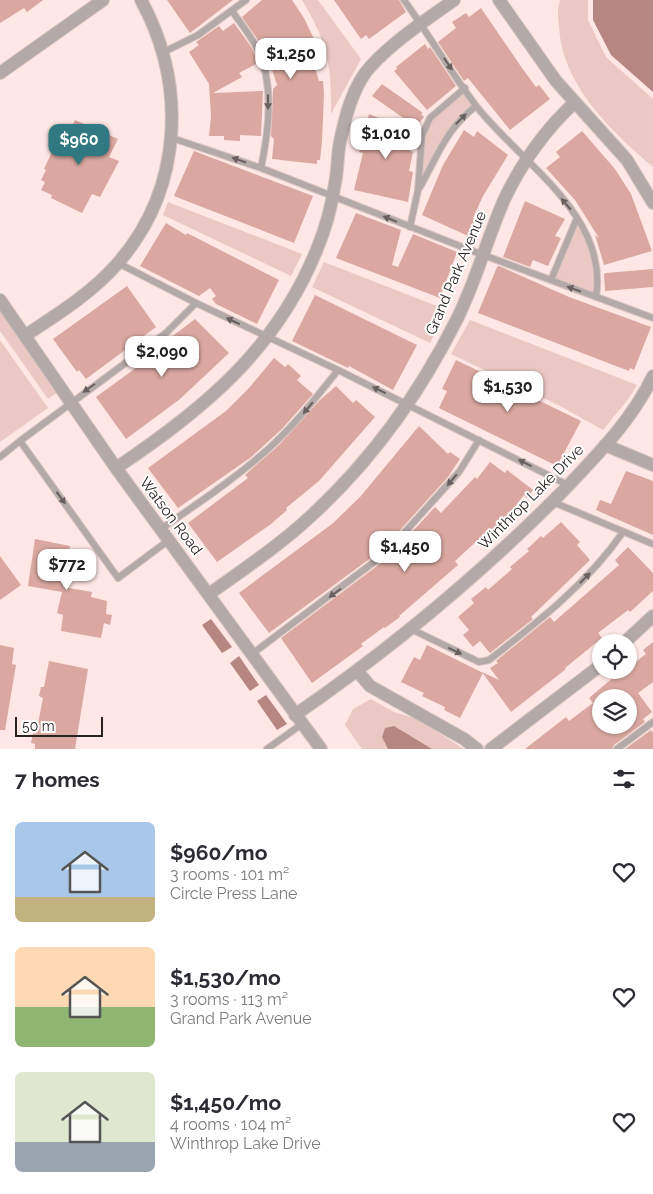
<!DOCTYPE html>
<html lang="en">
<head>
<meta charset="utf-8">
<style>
  :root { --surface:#fff; --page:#f2f2f3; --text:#2b2b33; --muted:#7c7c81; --accent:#317982 }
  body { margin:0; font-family:Raleway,sans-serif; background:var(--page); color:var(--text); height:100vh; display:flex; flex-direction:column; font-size:19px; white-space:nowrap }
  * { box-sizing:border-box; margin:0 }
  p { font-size:16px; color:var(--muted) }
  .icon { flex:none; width:28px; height:28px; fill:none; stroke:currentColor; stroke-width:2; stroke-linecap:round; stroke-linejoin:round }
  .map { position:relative; height:749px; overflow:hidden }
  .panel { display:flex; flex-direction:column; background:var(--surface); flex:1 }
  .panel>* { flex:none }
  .fabs { position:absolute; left:592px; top:634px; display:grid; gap:10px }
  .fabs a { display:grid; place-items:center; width:45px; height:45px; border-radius:50%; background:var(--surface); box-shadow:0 1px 4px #0004; font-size:25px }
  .scale { position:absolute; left:15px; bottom:12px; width:88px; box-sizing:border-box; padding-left:5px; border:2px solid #2a2221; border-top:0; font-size:14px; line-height:18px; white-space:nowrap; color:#2a2221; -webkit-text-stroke:4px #fff; paint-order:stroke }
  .price { position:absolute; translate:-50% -42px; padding:0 11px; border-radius:10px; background:#fff; color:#222; font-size:16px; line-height:32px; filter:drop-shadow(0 1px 2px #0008) }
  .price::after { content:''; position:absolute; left:50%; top:30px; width:15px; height:11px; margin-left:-8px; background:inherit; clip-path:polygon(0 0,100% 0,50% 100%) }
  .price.active { background:var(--accent); color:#fff }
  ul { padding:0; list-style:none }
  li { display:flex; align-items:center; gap:15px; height:125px; padding:0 15px }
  li span { display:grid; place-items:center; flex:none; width:140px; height:100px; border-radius:8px; color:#555 }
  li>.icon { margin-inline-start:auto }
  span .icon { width:60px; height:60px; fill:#fffc; stroke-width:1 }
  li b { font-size:21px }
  h2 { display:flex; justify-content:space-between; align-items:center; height:60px; padding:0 15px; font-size:21px }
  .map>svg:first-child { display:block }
  .green { fill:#ecc8c4 }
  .water { fill:#b68680 }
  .building { fill:#daa8a1; fill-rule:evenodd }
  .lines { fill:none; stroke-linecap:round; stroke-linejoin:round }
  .service-casing { stroke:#d8c4c1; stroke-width:8 }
  .minor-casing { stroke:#d8c4c1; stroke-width:14 }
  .service { stroke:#b3a9a8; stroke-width:6 }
  .minor { stroke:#b3a9a8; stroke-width:12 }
  .oneway { fill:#685f5e }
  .labels { text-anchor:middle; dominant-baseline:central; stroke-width:4; stroke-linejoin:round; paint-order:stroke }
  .street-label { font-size:15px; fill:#2a2221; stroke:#fff }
</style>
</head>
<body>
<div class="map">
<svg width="653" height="749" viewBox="0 0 653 749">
  <rect width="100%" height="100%" fill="#fee7e4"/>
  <path class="green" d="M302,0H318L361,59L331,114C332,67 327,41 302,0Z
    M560,0H588V20L606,57L653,99V167C611,131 562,85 559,27C558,18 557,9 560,0Z
    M465,88L476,106L459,119L418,190L422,136L430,118Z
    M168,202L302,254L291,276L163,215Z
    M577,218L595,262L596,297L551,280Z
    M324,262L447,310L430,343L312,287Z
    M0,310L58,392L48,399L0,331Z
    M470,320L637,385L629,398L603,430L560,406L451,354Z
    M0,340L48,408L0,442Z
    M371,699L394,712L417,719L464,749H362L345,725L353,709Z"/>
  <path class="water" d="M593,0H653V92L611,55L593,20Z
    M211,619L232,647L222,653L202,625Z
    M239,656L259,685L250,691L230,663Z
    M266,695L287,724L277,730L257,701Z
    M394,726L432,749H388L382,737L385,728Z"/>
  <path class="building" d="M0,0H43L27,12L24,8L0,23Z
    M167,0H233L190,33Z
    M262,0H292L304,18L314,39L320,62L314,64L319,81H323L324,94L322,141L320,160H317V164L272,159L274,139L271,136L273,89L277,85L268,57L266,58L260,43L242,17Z
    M334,0H399L406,12L369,39L366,35L361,39Z
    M481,8L522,68L536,87L539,85L550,99L510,130L468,78L464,81L438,42L456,28L452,22L466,13L469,17Z
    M234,23L252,48L258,63L239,73L242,77L213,93L263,91L261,136L240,135V141L224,140V136H209L211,117L209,84L189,52L199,45L196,42L219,26L223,31Z
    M425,44L428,49L430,47L456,86L427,110L394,71L397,69L396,67Z
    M382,84L423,113L421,114L424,117L416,127L372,96Z
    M369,114L416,133L410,151L413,152L409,171L413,172L408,202L354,190L363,153L359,152Z
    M75,120L118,139L109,157L119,161L100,197L92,194L82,213L51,198L52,195L41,190L45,182L41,180L46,170L44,169L61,132L64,134L69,124L72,126Z
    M464,130L474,137L477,131L508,155L483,196L473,218L476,219L468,236L422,215L443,165Z
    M582,131L615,169L631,194L652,251L604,265L595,235L599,238L575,200L546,168L560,157L556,152Z
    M194,151L313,196L294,243L174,196Z
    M525,201L565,219L555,236L561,238L548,266L533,260L530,267L503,257Z
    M356,213L401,230L392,265L398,267L413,234L457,252L440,298L336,258Z
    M166,223L186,235L187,233L279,280L257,324L216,304L212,299L216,296L210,288L199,296L140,266Z
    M499,266L569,297L651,327L634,370L630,368L629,371L478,313L497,267Z
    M653,269V287L605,291L604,274L606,273Z
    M127,286L156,327L86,379L79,370L77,372L53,339Z
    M315,295L417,345L393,390L349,366L348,368L292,341Z
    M195,319L229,353L180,399L126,439L96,397L155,354L153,351Z
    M274,358L285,367L288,364L301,376L297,380L313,394L282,429L250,458L178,508L148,468L226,411L249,388Z
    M456,360L581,421L557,466L439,408L447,391L442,389Z
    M336,386L353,403L356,400L375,417L319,481L286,508L287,510L271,524L217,562L188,523L248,478L245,475L279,445L320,400Z
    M419,426L448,454L450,452L460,459L448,477L383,549L269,633L239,593L332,524L360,497Z
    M490,462L505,473L507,470L533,490L527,498L524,495L502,524L500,522L482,541L479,539L455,561L458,565L399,616L400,617L385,628L384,627L361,644L363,646L312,683L281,638L389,557L435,507L441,513L475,477L477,479Z
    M626,471L653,481V535L596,510L600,500L611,504Z
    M561,522L580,542L577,545L590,560L531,617L533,619L490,653L480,641L473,647L463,635L469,630L458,617L474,603L471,599L486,587L488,590L512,569L510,567L529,551L527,549L541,536L543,538Z
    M35,539L70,546L63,587L92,592L91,597L107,601L106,614L112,615L110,625L104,623L101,638L61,631L63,615L57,613L62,592L28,586Z
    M628,547L653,573V591L630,612L628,610L598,633L602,638L565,668L566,669L511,712L482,672L499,680L490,668L498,663L496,661L550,617L554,622L619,565L615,560Z
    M0,556L21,585L0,600Z
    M653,642V682L638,693L652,712L643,719L645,722L614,745L612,749H525L566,717L569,721L593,703L589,698L621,671L629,670V667L646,654L643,650ZM601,698H629V725H601Z
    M0,645L14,648L12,664L16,665L5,730H0Z
    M427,645L483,673L460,718L444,710L445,707L422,696L424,693L401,682L414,657L420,660Z
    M49,661L88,669L75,749H35V744L31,743L33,733L36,734L43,698L39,696L41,687H44Z
    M651,730L653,733V749H625Z"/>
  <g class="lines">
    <defs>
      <path id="service" d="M404,0C429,35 451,73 477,107C521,163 609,215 596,297
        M232,11C240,22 249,34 256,46C275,82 269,130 261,168
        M164,52L198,35L246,0
        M172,138L261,168L470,250L653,318
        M420,187C438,155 446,129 476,106
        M410,227L418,190L422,136L430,118L465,88
        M118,263L196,303L338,370L568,485
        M551,280L577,218
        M0,457L20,441
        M553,502L653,544
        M161,529C197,504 233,480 266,451C293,427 316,398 338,370
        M169,540L118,578L20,441L166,333L196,303
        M411,629L479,662L489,660C538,622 588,583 623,532
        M252,654L386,553L459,472L479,440
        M267,749L302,724
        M617,749L653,722"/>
      <path id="minor" d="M499,0L556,81L627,160L653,203
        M0,73L103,0
        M0,300L116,468L321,749
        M26,335C58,314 93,292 118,263C183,188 187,85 141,0
        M605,445L653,465
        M116,468C203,410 277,349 317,249C325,230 332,204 335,183C338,170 337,156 340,142C345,117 353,85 371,66C395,40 426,20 454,0
        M209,594C244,569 280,545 311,516C372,460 420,393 457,319C476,281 487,239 504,200C521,164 546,129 575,102
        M625,642L653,616
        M358,672L370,686L464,739L477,749
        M295,715C392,648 482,573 565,489C598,454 632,420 653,376
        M491,749L601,665"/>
    </defs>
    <use href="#service" class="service-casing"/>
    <use href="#minor" class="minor-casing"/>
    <use href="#service" class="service"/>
    <use href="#minor" class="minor"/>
  </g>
  <defs><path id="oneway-solid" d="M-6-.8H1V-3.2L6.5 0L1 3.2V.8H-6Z" transform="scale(1.25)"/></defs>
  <g class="oneway">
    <use href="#oneway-solid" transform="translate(448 64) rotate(56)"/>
    <use href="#oneway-solid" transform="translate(268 102) rotate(90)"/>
    <use href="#oneway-solid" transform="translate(461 119) rotate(-45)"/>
    <use href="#oneway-solid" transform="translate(239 160) rotate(-161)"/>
    <use href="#oneway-solid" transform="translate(566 204) rotate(-130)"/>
    <use href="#oneway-solid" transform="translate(390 219) rotate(-158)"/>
    <use href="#oneway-solid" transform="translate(574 289) rotate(-160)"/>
    <use href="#oneway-solid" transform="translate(233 321) rotate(-155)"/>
    <use href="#oneway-solid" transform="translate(89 388) rotate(145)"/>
    <use href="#oneway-solid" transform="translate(379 390) rotate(-154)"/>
    <use href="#oneway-solid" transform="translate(308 408) rotate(130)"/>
    <use href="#oneway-solid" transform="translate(525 463) rotate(-153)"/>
    <use href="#oneway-solid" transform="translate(452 480) rotate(130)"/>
    <use href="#oneway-solid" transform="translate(61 498) rotate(54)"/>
    <use href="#oneway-solid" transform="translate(585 578) rotate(-45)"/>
    <use href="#oneway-solid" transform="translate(335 593) rotate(144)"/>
    <use href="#oneway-solid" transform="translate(455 651) rotate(26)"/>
  </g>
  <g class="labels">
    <g class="street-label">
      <text transform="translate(456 273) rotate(-67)">Grand Park Avenue</text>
      <text transform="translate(531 497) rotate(-45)">Winthrop Lake Drive</text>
      <text transform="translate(171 516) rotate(53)">Watson Road</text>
    </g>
  </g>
</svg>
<div class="fabs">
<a><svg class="icon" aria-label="locate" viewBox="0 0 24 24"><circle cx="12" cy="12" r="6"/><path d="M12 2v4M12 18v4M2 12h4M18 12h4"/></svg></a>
<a><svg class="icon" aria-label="layers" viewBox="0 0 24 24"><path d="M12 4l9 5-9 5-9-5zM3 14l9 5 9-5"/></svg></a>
</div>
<div class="scale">50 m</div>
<b class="price" style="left:291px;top:80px">$1,250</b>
<b class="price" style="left:386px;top:160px">$1,010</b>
<b class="price active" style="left:79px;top:166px">$960</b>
<b class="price" style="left:162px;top:378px">$2,090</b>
<b class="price" style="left:508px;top:413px">$1,530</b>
<b class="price" style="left:405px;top:573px">$1,450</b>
<b class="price" style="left:67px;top:591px">$772</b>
</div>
<section class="panel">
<h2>7 homes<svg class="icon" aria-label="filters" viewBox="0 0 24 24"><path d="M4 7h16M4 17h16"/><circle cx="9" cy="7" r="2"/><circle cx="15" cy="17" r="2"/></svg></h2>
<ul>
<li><span style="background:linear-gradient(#a9c7e8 75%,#c2b280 0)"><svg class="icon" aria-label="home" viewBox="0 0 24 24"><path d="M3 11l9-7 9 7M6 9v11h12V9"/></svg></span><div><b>$960/mo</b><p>3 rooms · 101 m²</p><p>Circle Press Lane</p></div><svg class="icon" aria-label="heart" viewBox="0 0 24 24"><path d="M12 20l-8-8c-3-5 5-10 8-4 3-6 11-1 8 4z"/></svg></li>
<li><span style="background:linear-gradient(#ffd9b3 60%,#8fb573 0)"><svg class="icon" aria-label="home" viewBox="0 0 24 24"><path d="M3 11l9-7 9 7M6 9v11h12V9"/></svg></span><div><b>$1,530/mo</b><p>3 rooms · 113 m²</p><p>Grand Park Avenue</p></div><svg class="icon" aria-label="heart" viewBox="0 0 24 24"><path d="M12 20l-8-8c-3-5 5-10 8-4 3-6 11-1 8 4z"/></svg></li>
<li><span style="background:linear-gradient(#dfe7d0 70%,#9aa5b1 0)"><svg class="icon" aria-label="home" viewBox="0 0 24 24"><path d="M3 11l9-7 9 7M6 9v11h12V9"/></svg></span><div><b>$1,450/mo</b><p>4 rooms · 104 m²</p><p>Winthrop Lake Drive</p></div><svg class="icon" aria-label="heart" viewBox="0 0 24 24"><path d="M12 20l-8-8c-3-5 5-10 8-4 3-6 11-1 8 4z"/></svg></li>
</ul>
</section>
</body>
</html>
